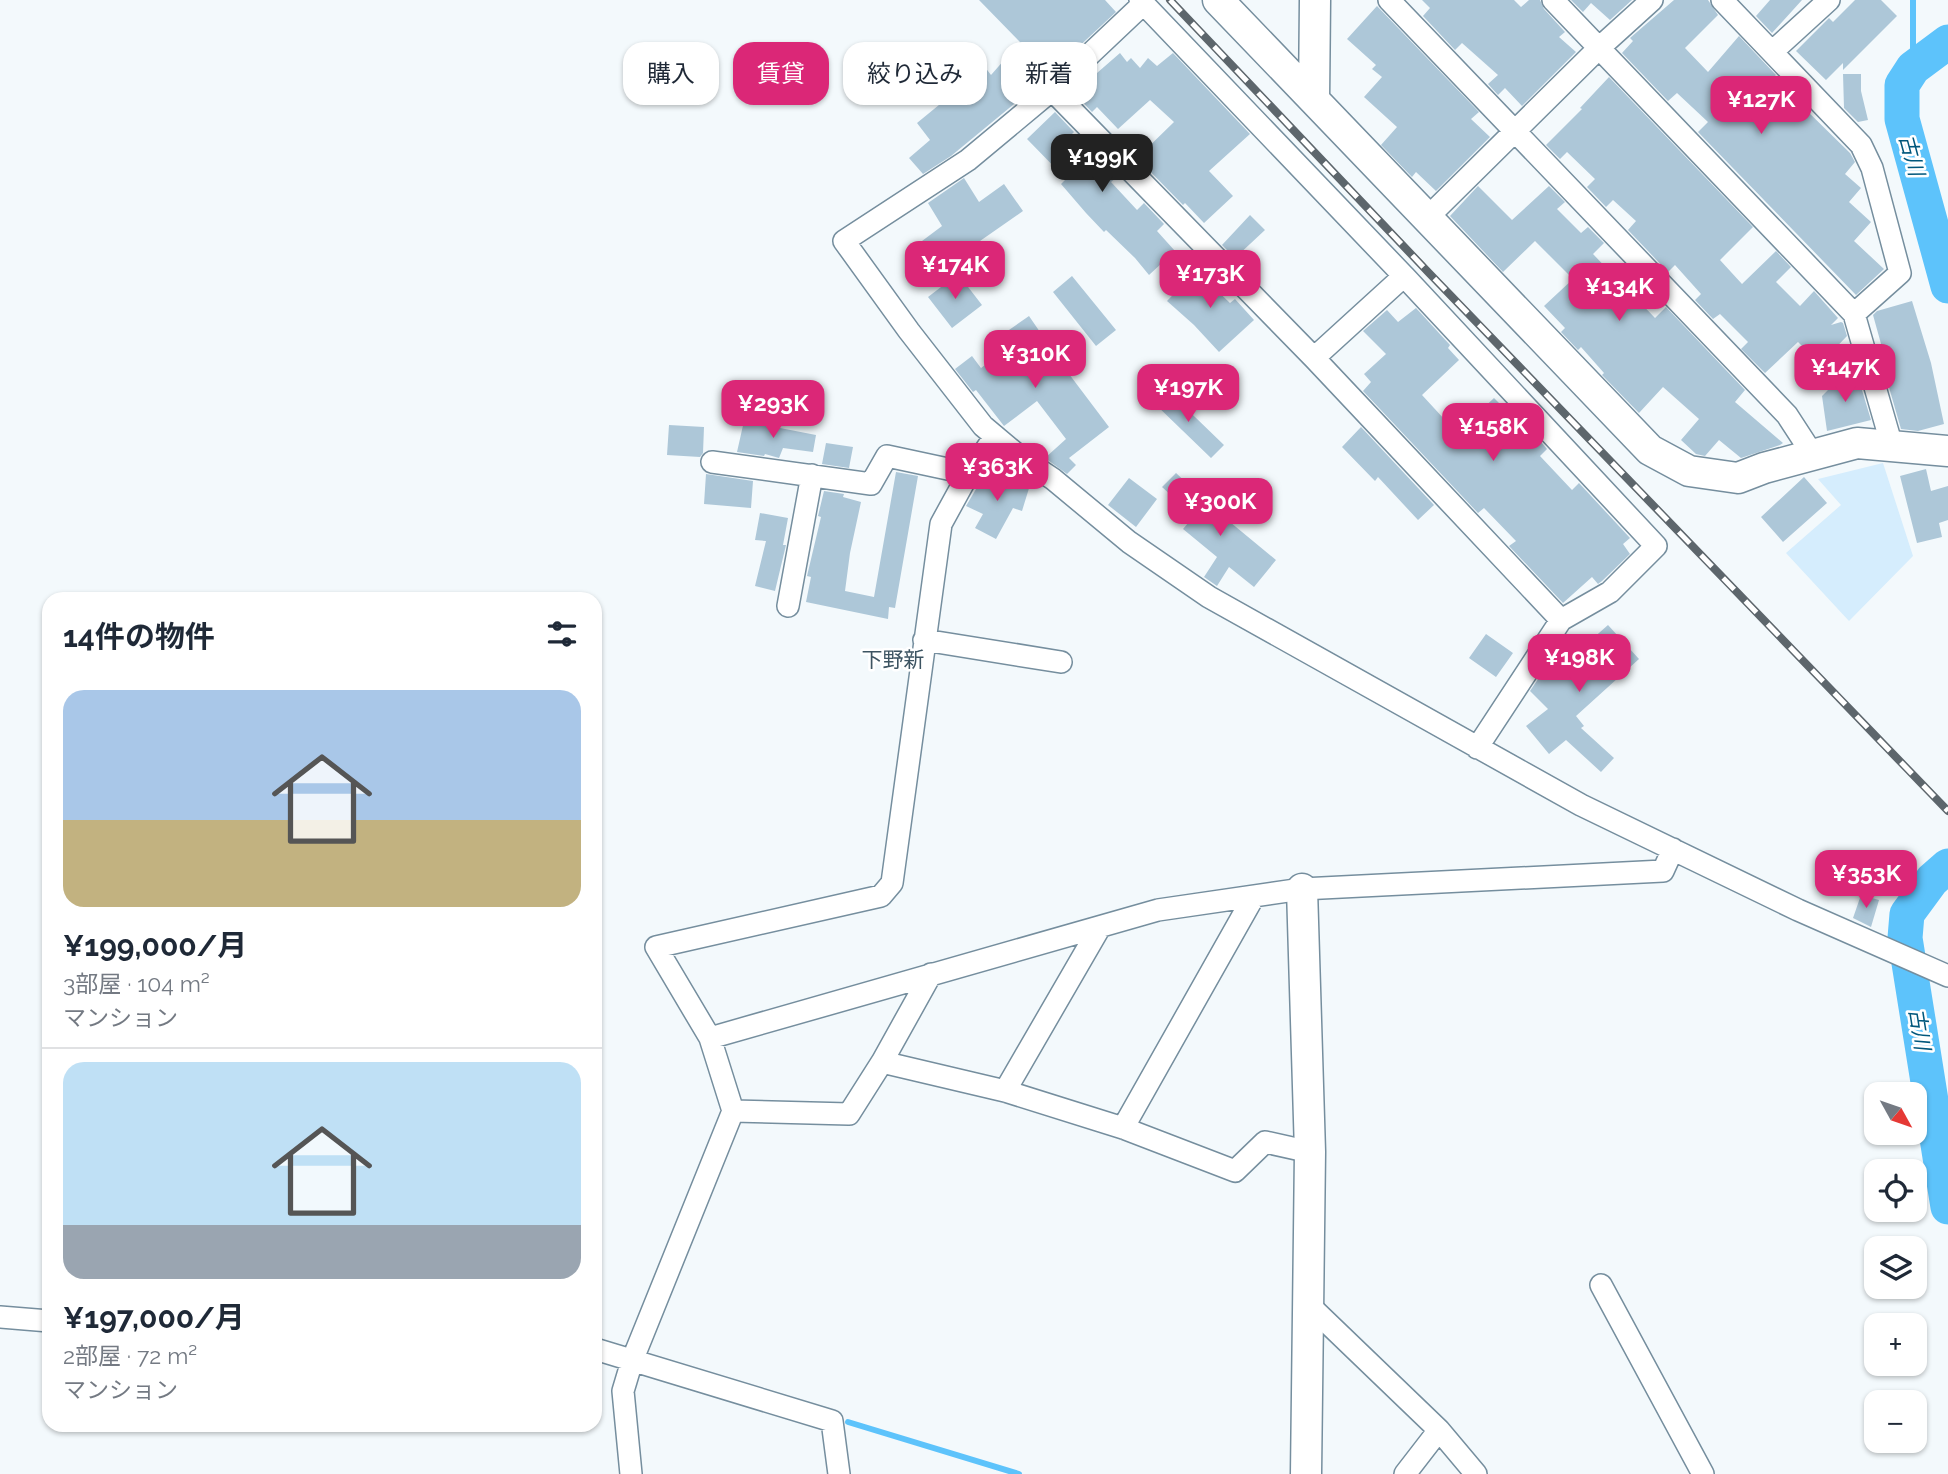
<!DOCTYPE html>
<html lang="ja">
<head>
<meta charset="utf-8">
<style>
  :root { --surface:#fff; --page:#f6f6f7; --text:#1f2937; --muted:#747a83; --line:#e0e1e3; --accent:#db2777 }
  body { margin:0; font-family:Raleway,"Noto Sans JP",sans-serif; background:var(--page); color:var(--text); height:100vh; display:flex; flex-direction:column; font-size:26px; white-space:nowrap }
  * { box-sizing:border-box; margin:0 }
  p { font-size:23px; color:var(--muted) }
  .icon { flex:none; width:38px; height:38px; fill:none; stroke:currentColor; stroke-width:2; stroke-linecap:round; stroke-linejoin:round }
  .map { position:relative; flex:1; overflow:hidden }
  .details { position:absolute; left:42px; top:592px; width:560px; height:840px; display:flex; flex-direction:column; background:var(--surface); border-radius:21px; box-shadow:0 2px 5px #0004 }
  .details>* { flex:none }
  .guide { position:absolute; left:623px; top:42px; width:665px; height:63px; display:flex; gap:14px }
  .needle { width:46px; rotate:130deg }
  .fabs { position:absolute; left:1864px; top:1082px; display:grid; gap:14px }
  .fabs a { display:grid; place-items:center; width:63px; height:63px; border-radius:14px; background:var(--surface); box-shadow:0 2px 5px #0004; font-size:35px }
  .price { position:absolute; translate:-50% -60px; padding:0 16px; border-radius:14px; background:var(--accent); color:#fff; font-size:23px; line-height:46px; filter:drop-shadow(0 2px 4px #0008) }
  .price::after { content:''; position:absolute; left:50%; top:42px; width:21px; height:16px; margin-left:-10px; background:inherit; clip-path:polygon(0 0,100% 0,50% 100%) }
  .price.current { background:#222; color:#fff }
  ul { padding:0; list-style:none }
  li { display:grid; align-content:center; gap:14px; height:371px; padding:0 21px }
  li+li { border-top:2px solid var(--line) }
  li span { display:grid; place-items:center; height:217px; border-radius:21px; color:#555 }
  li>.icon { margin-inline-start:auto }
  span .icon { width:126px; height:126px; fill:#fffc; stroke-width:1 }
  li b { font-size:30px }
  h2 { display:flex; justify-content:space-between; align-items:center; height:84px; padding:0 21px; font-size:30px }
  .chip { padding:0 24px; border-radius:21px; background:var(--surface); box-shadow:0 2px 5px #0004; font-size:24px; line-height:63px }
  .chip.current { background:var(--accent); color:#fff }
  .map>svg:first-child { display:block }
  .green { fill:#d5edfd }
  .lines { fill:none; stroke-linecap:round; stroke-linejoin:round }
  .stream { stroke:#5dc3fb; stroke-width:6 }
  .river { stroke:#5dc3fb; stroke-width:35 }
  .building { fill:#adc7d8 }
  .street-casing { stroke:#758e9e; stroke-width:24 }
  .secondary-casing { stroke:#758e9e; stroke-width:33 }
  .street { stroke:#fff; stroke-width:21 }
  .secondary { stroke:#fff; stroke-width:30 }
  .rail-casing { stroke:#5d666c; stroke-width:8 }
  .rail { stroke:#fff; stroke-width:5; stroke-dasharray:16; stroke-linecap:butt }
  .labels { text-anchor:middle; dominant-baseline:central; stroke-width:5; stroke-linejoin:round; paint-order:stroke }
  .water-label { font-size:21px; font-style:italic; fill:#00577c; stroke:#fff }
  .neighbourhood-label { font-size:21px; fill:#3d5462; stroke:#fff }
</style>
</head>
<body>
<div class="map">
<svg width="1948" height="1474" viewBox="0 0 1948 1474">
  <rect width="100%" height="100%" fill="#f3f9fc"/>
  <path class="green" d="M1883,463L1913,556L1849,621L1786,553L1841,505L1818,479Z"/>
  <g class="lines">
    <path class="stream" d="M1913,68V0
      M848,1422L1019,1474"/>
    <path class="river" d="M1948,42L1913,68L1902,85V119L1948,286
      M1948,866L1932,880L1907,914L1905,938L1948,1207"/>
  </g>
  <path class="building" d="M979,0H1105L1116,12L1043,80L951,156L923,174L909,158L930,140L917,123L945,100L924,72L941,60L946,67L971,49L991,75L1020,42Z
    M1422,0H1514L1521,7L1529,0H1540L1544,9L1565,32L1559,37L1576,52L1522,106L1505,88L1498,95L1488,84L1498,75L1462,43L1455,50L1423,16L1430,8Z
    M1571,0H1632L1610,20L1591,3L1583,12Z
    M1674,0H1708L1718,15L1685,48L1708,72L1739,36L1776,75L1765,86L1792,114L1800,104L1850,153L1855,162L1845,174L1861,188L1849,202L1871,222L1854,241L1884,269L1856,295L1698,132L1708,122L1677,93L1668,101L1622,53L1633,41L1630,38Z
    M1770,0H1802L1772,33L1756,16Z
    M1855,0H1881L1897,16L1843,70V63L1826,80L1796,51L1829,18L1833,22Z
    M1377,6L1479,112L1471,119L1490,137L1436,191L1416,172L1412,177L1381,145L1397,127L1364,97L1382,77L1372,69L1376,65L1347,39Z
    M1120,53L1127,62L1131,58L1140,68L1148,58L1157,66L1173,53L1250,134L1209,171L1233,196L1204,223L1185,203L1183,205L1137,158L1174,122L1150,100L1118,129L1097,107L1092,112L1074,93Z
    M1843,74H1861V91L1868,120L1858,122L1844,108Z
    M1609,77L1753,227L1720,260L1742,284L1776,251L1791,267L1776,282L1800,306L1814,291L1838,318L1831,325L1841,322L1843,323L1847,336L1820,364L1798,342L1765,373L1741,349L1748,342L1720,314L1713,319L1695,300L1701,294L1675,265L1668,272L1628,230L1636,221L1613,200L1606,207L1587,187L1595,179L1567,152L1560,159L1546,145L1582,109L1580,108Z
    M1055,112L1074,132L1072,134L1118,176L1111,182L1137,210L1144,203L1164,224L1157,231L1175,251L1149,275L1135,258L1106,230L1104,232L1086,213L1061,184L1066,179L1027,139Z
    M964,178L979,202L1004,184L1023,211L980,241L984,246L944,273L922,241L942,226L928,203Z
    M1478,186L1512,220L1549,186L1565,202L1557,209L1581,233L1588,227L1604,243L1593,254L1615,277L1626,266L1643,283L1632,294L1655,318L1666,307L1745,390L1735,402L1783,443L1780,445L1741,458L1719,440L1705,456L1696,454L1681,440L1699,419L1663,387L1639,413L1602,375L1604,373L1581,347L1578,350L1561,332L1565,328L1544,306L1573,279L1535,241L1503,272L1450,216Z
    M1250,215L1265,230L1235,258L1222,245Z
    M1203,264L1214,274L1207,281L1230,303L1235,299L1254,320L1219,352L1194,325L1167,301Z
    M958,274L982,305L952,328L928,297Z
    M1072,276L1116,330L1096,346L1053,292Z
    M1912,301L1931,363L1944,424L1918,431L1901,429L1884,370L1888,369L1873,315L1877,311Z
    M1416,308L1450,345L1448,348L1459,360L1422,395L1457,433L1494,398L1510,414L1505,418L1528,442L1536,436L1547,449L1540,456L1572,490L1579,483L1630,538L1623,544L1630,554L1602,581L1598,584L1592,577L1563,603L1509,546L1516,541L1484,508L1478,513L1363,391L1371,382L1364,374L1386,354L1363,331L1387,310L1398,322Z
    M1029,316L1066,370L1109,427L1069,458L1076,465L1067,474L1045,458L1066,439L1037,401L1004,426L976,390L973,392L955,369L972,356L981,368L1004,351L996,339Z
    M1858,377L1871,420L1827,431L1822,396L1828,390L1822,386Z
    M1166,389L1224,445L1211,458L1153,402Z
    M744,421L816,435L813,452L783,448L779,458L765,454L764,456L737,452Z
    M669,425L704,427L703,453L700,457L667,455Z
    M1361,427L1434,505L1418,520L1378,477L1375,481L1342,447Z
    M826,443L853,447L849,468L822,464Z
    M1926,469L1931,491L1948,486V520L1939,523L1942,537L1917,543L1900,476Z
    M896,472L918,476L895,608L889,607L888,619L806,602L811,577L807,576L821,517L818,516L824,491L844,494L843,497L861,502L850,553L845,591L874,597Z
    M1176,473L1191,487L1190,489L1276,560L1254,587L1229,567L1217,586L1204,577L1217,557L1183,529L1194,516L1162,487Z
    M706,474L753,481L751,508L704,504Z
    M985,474L1002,487L1006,476L1030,485L1022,511L1013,508L996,539L975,528L983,514L966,506Z
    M1804,477L1827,503L1783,542L1761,517Z
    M1129,478L1157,499L1136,527L1108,505Z
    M760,513L788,518L783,545H786L775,591L755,586L766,541L755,540Z
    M1608,625L1639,659L1576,716L1584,726L1581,728L1614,758L1601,772L1566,740L1549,754L1526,726L1548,709L1530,691L1553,657L1556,653L1565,663Z
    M1486,634L1513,653L1496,677L1469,658Z
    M1861,895L1879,900L1871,927L1853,918Z"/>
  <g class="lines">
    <defs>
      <path id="street" d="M1140,0L1404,276
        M1389,0L1787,415L1813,455
        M1553,0L1854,314L1892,446
        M1722,0L1861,145L1872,168L1900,273L1854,314
        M1143,4L1052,90L968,160L844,241L909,331L983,426L1020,457L1053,479L1129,542L1209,597L1581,805L1798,910L1948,976
        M1772,52L1829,0
        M1052,90L1314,358L1561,620
        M1427,218L1599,48L1652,0
        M1314,358L1404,276L1656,546L1610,592L1561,620L1477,748
        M995,436L964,482L941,524L892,883L881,896L656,947L710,1038L733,1111L849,1114L882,1062L1005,1091L1123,1128L1235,1171L1265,1142L1310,1152
        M712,462L871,484L887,456L971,474
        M788,606L812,475
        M924,640L1061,662
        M710,1038L1158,910L1302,889L1663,871L1673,849
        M882,1062L931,974
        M1005,1091L1100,927
        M1123,1128L1254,896
        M1601,1285L1703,1474
        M1309,1305L1439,1430L1476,1474
        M0,1317L49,1321
        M595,1349L832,1421L839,1474
        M631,1474L623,1391L632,1361L733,1111
        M1405,1474L1439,1430"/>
      <path id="secondary" d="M1218,0L1650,450L1689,471L1738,478L1764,468L1857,443L1948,451
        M1314,100L1315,0
        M1302,889L1310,1152L1306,1474"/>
    </defs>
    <use href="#street" class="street-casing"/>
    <use href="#secondary" class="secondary-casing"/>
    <use href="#street" class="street"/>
    <use href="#secondary" class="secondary"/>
    <defs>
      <path id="rail" d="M1170,0L1429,273L1948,811"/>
    </defs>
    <use href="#rail" class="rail-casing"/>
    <use href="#rail" class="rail"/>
  </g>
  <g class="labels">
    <g class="water-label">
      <text transform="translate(1912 155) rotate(75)">古川</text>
      <text transform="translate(1920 1029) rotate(81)">古川</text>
    </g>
    <g class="neighbourhood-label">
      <text x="893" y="659">下野新</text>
    </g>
  </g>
</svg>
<div class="fabs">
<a><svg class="needle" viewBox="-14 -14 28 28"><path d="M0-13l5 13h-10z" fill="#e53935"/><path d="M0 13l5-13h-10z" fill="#747a83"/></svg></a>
<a><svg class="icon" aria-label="locate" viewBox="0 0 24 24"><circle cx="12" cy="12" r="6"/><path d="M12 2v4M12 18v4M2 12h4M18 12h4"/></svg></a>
<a><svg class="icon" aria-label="layers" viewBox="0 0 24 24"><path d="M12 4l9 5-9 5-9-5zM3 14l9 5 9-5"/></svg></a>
<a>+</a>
<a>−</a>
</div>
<b class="price" style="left:1761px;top:136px">¥127K</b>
<b class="price current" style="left:1102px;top:194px">¥199K</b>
<b class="price" style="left:955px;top:301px">¥174K</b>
<b class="price" style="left:1210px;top:310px">¥173K</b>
<b class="price" style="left:1619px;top:323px">¥134K</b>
<b class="price" style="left:1035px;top:390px">¥310K</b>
<b class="price" style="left:1845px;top:404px">¥147K</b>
<b class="price" style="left:1188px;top:424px">¥197K</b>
<b class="price" style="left:773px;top:440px">¥293K</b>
<b class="price" style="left:1493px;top:463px">¥158K</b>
<b class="price" style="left:997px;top:503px">¥363K</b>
<b class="price" style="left:1220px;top:538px">¥300K</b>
<b class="price" style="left:1579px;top:694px">¥198K</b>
<b class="price" style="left:1866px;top:910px">¥353K</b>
<div class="guide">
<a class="chip">購入</a>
<a class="chip current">賃貸</a>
<a class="chip">絞り込み</a>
<a class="chip">新着</a>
</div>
<section class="details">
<h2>14件の物件<svg class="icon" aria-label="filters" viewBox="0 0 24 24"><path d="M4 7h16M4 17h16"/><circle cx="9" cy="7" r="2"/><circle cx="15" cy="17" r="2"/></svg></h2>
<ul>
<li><span style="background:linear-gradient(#a9c7e8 60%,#c2b280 0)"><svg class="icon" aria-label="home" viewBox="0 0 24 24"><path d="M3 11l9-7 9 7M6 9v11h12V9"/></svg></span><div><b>¥199,000/月</b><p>3部屋 · 104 m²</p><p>マンション</p></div></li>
<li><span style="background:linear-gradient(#bfe0f5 75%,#9aa5b1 0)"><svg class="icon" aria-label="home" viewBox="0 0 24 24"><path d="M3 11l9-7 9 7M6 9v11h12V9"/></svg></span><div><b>¥197,000/月</b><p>2部屋 · 72 m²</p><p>マンション</p></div></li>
</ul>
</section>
</div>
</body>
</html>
